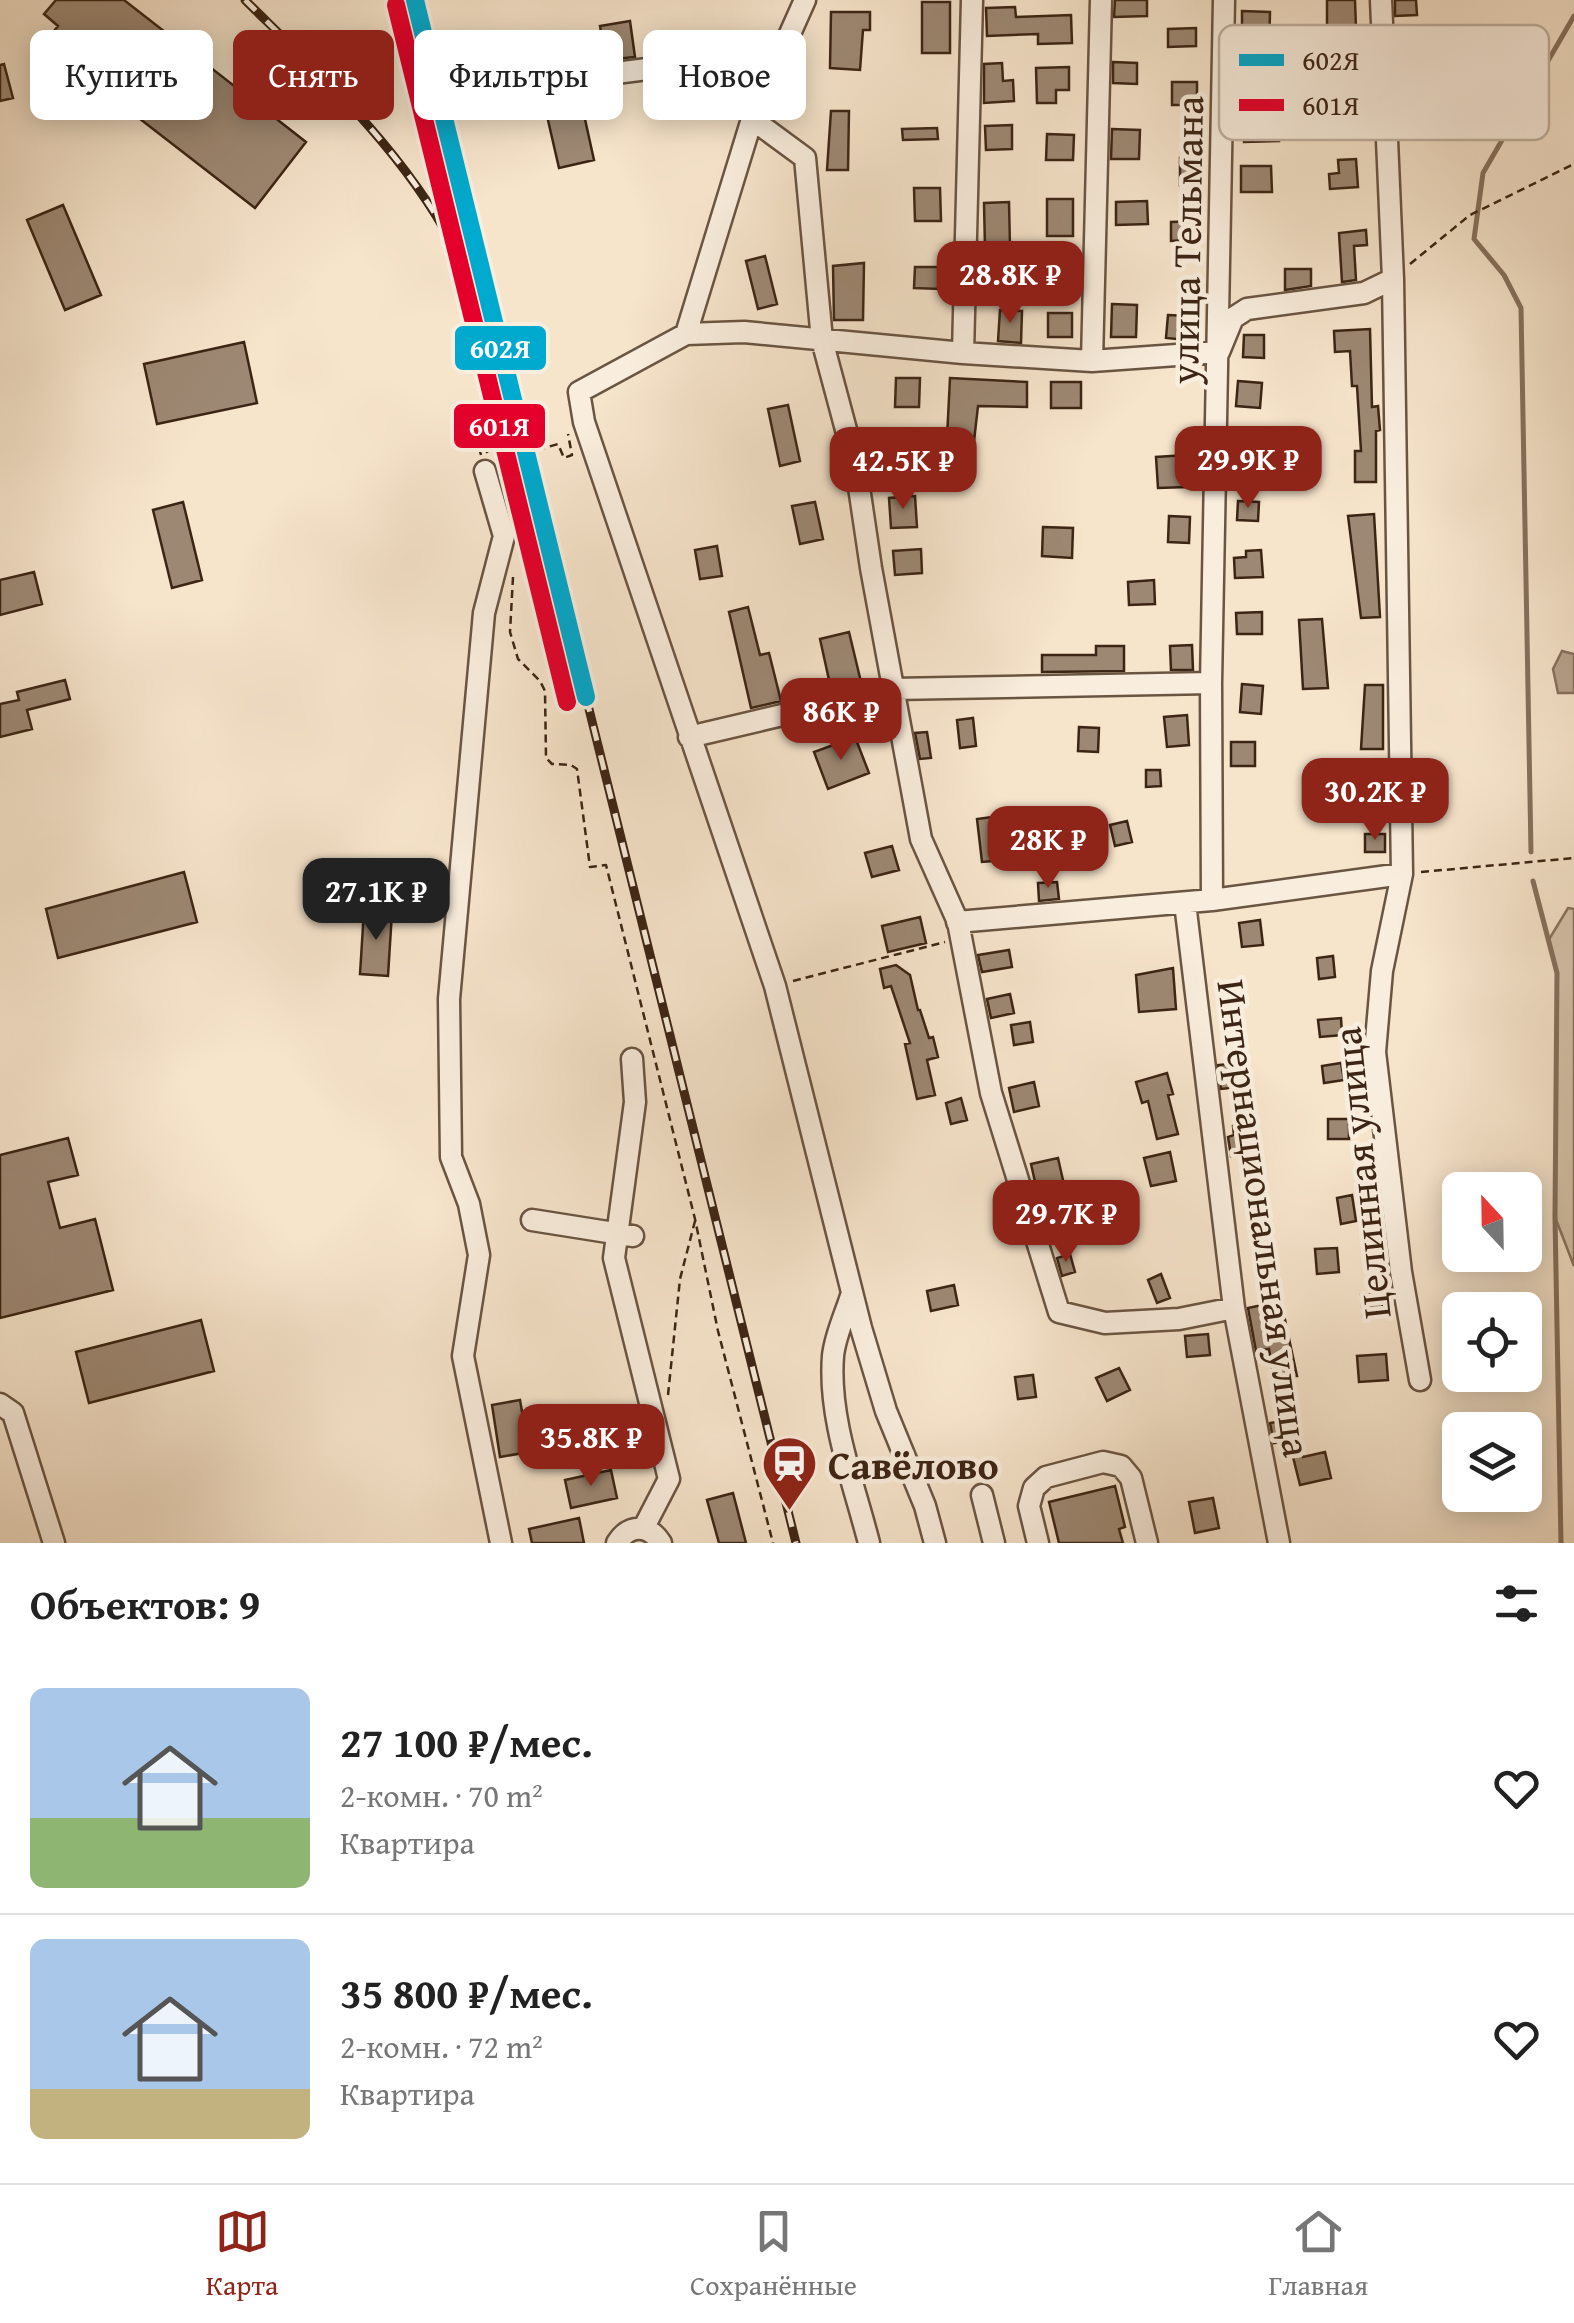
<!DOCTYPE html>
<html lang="ru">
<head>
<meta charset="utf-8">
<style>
  :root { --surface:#fff; --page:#f6f6f6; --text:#222; --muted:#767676; --line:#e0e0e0; --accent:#8f2418 }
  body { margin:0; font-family:"Gentium Book Plus",serif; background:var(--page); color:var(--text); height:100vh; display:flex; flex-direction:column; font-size:38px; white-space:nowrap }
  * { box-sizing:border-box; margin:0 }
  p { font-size:32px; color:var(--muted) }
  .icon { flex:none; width:55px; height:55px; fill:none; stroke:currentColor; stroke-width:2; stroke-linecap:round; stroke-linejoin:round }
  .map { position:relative; height:1543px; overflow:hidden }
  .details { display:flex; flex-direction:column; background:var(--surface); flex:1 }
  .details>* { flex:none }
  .hud { position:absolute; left:30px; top:30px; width:1000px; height:90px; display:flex; gap:20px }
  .needle { width:65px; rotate:338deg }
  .buttons { position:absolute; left:1442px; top:1172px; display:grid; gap:20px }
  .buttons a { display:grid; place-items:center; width:100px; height:100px; border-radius:15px; background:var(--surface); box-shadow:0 5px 25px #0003; font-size:50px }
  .price { position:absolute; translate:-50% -85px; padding:0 22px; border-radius:20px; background:var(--accent); color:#fff; font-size:32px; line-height:65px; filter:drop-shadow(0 2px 5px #0008) }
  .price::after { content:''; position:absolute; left:50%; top:60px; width:30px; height:22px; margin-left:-15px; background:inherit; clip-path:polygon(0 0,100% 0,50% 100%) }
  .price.on { background:#222; color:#fff }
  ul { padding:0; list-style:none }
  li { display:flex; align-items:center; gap:30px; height:250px; padding:0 30px }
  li+li { border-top:2px solid var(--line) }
  li span { display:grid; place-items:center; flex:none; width:280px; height:200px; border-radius:15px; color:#555 }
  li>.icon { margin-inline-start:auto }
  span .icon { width:120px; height:120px; fill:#fffc; stroke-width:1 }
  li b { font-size:42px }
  h2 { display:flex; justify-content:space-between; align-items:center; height:120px; padding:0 30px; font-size:42px }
  .tag { padding:0 35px; border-radius:15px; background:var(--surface); box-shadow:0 5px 25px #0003; font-size:35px; line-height:90px }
  .tag.on { background:var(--accent); color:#fff }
  .dock { display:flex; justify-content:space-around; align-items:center; height:140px; border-top:2px solid var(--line); background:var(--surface); font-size:28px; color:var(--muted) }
  .dock a { display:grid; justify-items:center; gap:5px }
  .dock .on { color:var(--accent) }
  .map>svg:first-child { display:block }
  .green { fill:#d6c4ac; stroke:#897460; stroke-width:2.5 }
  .water { fill:#b7a38d; stroke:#86715d; stroke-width:2.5 }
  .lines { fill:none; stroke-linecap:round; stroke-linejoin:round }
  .stream { stroke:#86715d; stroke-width:5 }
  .building { fill:#9d8873; stroke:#3c2514; stroke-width:2.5 }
  .minor-casing { stroke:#6a5542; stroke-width:25 }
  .path { stroke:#3c2514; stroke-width:2.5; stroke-dasharray:8 5; stroke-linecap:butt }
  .minor { stroke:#f9eddd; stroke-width:20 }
  .rail-casing { stroke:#3c2514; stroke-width:9 }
  .rail { stroke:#f9eddd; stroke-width:5; stroke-dasharray:15; stroke-linecap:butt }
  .rail-1-casing { stroke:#f9eddd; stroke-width:25 }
  .rail-2-casing { stroke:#f9eddd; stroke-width:25 }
  .rail-1 { stroke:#00a9ce; stroke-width:18 }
  .rail-2 { stroke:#e4002b; stroke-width:18 }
  .labels { text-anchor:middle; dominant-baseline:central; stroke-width:9; stroke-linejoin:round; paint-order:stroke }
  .street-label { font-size:40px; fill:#3c2514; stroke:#f9eddd }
  .poi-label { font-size:40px; font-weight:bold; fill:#3c2514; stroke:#f9eddd; text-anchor:start }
  .key { fill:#f9eddd; stroke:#c0b1a1; stroke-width:2.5 }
  .key-label { font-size:28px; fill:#3c2514 }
  .line-badge { stroke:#f9eddd; stroke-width:4 }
  .badge-label { font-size:28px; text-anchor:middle; font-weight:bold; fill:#fff }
</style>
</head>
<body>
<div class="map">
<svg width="1574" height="1543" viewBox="0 0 1574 1543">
  <rect width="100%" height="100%" fill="#f6e4cb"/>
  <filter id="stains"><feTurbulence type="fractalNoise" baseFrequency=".002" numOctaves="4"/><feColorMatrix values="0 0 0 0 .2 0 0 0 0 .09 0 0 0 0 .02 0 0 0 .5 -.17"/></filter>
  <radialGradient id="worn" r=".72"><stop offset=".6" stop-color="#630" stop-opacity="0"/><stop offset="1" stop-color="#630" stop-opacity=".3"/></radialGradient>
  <path class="green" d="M1568,908L1574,909V1266L1555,1217L1557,973L1548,941Z"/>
  <path class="water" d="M1562,651L1574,654V693H1558L1553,669Z"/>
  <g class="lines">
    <path class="stream" d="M1531,852L1521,308L1504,275L1474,239L1483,173L1574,16
      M1533,881L1557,973L1555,1217L1561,1543"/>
  </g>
  <path class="building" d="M56,0H124L306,142L255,208L82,74L87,67L50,36L58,26L44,14Z
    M1115,0H1147V16L1114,17Z
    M1327,0H1355L1356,28L1327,29Z
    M1395,0H1416L1417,15L1395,16Z
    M922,2H950V53H922Z
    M1015,7L1016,17L1071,15L1072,43L1038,44V34L987,36L986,8Z
    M1242,11L1270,12L1269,55H1275V87H1242Z
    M831,12H870V30H863L860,70L830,68Z
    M630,21L635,57L606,60L600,26Z
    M1196,28V46L1168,47V29Z
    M1113,62L1137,63V84L1113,83Z
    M1002,63L1003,81L1013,80L1014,101L984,103V64Z
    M4,64L13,98L0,101V65Z
    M1069,67V90H1056V103H1037L1036,68Z
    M1172,82H1197V105H1172Z
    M554,91L579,92L594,160L559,168L542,94Z
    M831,111H849L848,170H827Z
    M1278,118L1279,141L1244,142L1243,119Z
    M1012,125V149L986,150L985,126Z
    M937,128L938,139L903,140L902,129Z
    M1112,129L1140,130L1139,159H1111Z
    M1047,134L1074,135L1073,160H1046Z
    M1180,158H1202V185H1180Z
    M1356,159L1358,187L1330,189L1329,174L1339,173L1338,160Z
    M1241,166H1271L1272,192H1241Z
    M914,188H940L941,221H915Z
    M1047,199H1073V236H1047Z
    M1147,201L1148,224L1116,225V202Z
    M1009,202L1010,247L985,248L984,203Z
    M63,205L101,295L65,310L27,220Z
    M1199,221L1200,239L1171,241V222Z
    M1366,230L1367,245L1354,246L1356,280L1342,282L1339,233Z
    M765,256L777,304L758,309L746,261Z
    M864,263L863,320H834L833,266Z
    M915,267H942L941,289L914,288Z
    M1285,269H1311V286L1285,290Z
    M1112,304L1137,305L1136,337H1111Z
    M1000,310L1022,311L1021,343L998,341Z
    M1048,313H1072V337H1048Z
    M1168,315L1188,316L1186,340L1166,338Z
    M1370,329L1372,407L1378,406L1380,430L1376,431V482H1355V451H1361L1357,386H1352L1350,351L1335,352L1334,331Z
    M1244,335H1264V358L1243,357Z
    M244,342L257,403L157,424L144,364Z
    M896,378H920L919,407H895Z
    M950,378L1027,382V407L978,406L974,441L947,438Z
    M1238,381L1262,383L1260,408L1236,406Z
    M1051,382H1081V408H1051Z
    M788,405L800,461L780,466L768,409Z
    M1236,443L1265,445L1264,478L1234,476Z
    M889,445L892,469L872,472L869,447Z
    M1186,455L1187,487L1158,488L1156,457Z
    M915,496L917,527L891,528L889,498Z
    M1238,501L1259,502L1258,521L1237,520Z
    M183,502L202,580L172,588L153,510Z
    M815,502L823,539L800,544L792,506Z
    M1374,514L1380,617L1361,618L1348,516Z
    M1169,516L1190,517L1189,543L1168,542Z
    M1043,527L1073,528L1072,558L1042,556Z
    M717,546L722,576L700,579L695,550Z
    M921,549L922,573L895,575L893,551Z
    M1261,550L1263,577L1235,578L1234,558L1246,557V551Z
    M34,572L42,604L0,615V580Z
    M1154,580L1155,604L1129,605L1128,582Z
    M748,607L760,655L769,653L781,701L751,708L729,612Z
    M1262,612V634H1237L1236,613Z
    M1322,619L1328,688L1303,689L1299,620Z
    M849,632L861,682L831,689L820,639Z
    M1192,645L1193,670H1171L1170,646Z
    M1096,646H1124V671L1042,672V655H1096Z
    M65,680L70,699L27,710L32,729L0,737V704L19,700L17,692Z
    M1242,684L1263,686L1261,714L1240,712Z
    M1365,685H1383V749H1361Z
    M1187,715L1189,745L1167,747L1164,717Z
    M973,718L976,746L960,748L957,720Z
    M1079,727L1099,728L1098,752L1078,751Z
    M927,732L931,758L920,759L915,733Z
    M855,737L869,773L828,789L814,752Z
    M1231,742H1255V766H1231Z
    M1146,770H1160L1161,786L1146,787Z
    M1382,787L1383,807L1351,809L1350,789Z
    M1000,816L1004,860L982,862L977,819Z
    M1127,821L1132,842L1115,846L1110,825Z
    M1080,832L1082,856L1059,858L1057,834Z
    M1365,834H1385V852H1365Z
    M892,846L899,870L872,877L865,853Z
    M184,872L197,922L58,958L46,909Z
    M1057,882L1059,899L1039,901L1038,883Z
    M364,910L392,912L388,976L360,974Z
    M920,917L926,943L888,952L882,926Z
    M1260,920L1263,945L1242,947L1239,923Z
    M1009,950L1012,967L982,972L978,955Z
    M1333,956L1335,977L1319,979L1317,958Z
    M896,965L910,975L918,1010H920L929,1038L933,1037L938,1057L927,1060L935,1095L917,1099L905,1044L910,1043L891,986L884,988L880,969Z
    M1173,968L1176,1009L1139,1012L1136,975Z
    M1010,994L1014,1013L991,1018L987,999Z
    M1341,1018L1342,1035L1320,1037L1318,1020Z
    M1030,1022L1033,1042L1014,1045L1011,1025Z
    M1341,1063L1344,1080L1324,1083L1322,1066Z
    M1228,1064L1231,1088L1221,1089L1218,1065Z
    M1167,1073L1173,1094L1168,1095L1178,1134L1157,1139L1148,1101L1142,1103L1136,1082Z
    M1034,1082L1039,1106L1014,1112L1009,1088Z
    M961,1098L967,1120L951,1124L946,1103Z
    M1328,1119H1349V1139H1328Z
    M1245,1124L1250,1152L1231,1156L1228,1137L1234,1135L1233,1126Z
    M68,1138L78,1175L48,1182L60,1228L95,1219L113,1290L0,1318V1155Z
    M1170,1152L1176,1181L1151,1186L1144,1158Z
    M1058,1158L1065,1189L1038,1195L1031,1164Z
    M1352,1195L1356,1221L1341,1224L1337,1198Z
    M1337,1248L1339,1272L1317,1274L1315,1249Z
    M1070,1254L1075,1272L1062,1276L1057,1258Z
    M1161,1274L1170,1298L1157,1303L1148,1280Z
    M954,1285L958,1305L931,1311L927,1291Z
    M1382,1293L1383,1315L1363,1317L1361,1295Z
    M1281,1301L1297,1376L1274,1380L1269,1349L1256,1351L1248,1308Z
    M201,1320L214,1371L89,1403L76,1352Z
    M1208,1334L1210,1355L1187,1357L1185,1336Z
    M1386,1354L1388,1380L1359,1382L1357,1356Z
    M1119,1368L1130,1390L1107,1401L1096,1378Z
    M1033,1375L1036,1397L1018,1399L1015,1377Z
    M520,1400L529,1452L500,1457L492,1405Z
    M1297,1419L1303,1457L1325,1452L1331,1478L1300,1485L1289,1441L1274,1443L1270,1423Z
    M611,1470L617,1498L571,1508L565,1480Z
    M1115,1486L1125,1527L1119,1529L1123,1543H1059L1049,1502Z
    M733,1493L746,1543H719L707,1500Z
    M1213,1498L1219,1528L1195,1533L1189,1502Z
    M579,1518L584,1543H532L529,1529Z"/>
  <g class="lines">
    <defs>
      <path id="minor" d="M1381,0L1393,279L1402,874L1382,971L1375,1052L1401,1272L1420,1380
        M561,80L655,68L709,74L764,93
        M752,119L805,158L822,340L856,467L871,568L921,839L958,922L991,1093L1059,1312L1105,1323L1179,1319L1234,1308
        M686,334L752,119L805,0
        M963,353L972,0
        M1092,361L1101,0
        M485,471L504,536L484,613L449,999L451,1157L469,1204L479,1255L463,1356L501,1543
        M689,737L893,689L1211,683
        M1212,900L1211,683L1224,0
        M1185,903L1234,1308L1279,1543
        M957,922L1212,900L1402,874
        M632,1059L635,1102L614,1258L669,1479L643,1529
        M532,1220L633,1236
        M851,1296C845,1315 835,1336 833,1356C828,1418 854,1484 869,1543
        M0,1404L13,1413L54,1543
        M982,1495L994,1543
        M617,1543C629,1524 649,1524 661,1543
        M935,1543L925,1506L886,1411L861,1328L775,986L584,422L579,392L686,334L744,332L963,353L1092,361L1219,352L1233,318L1247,309L1364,293L1393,279
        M1038,1543L1029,1506L1034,1488L1046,1477L1103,1462L1121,1466L1131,1478L1147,1543"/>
    </defs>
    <use href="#minor" class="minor-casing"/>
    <path class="path" d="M1410,264L1470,215L1574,164
      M481,455L479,448L485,446L488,455
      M500,461L558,444L564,458L572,455L568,434
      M513,577L510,632L518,659L540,681L545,691L546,758L552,764L571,765L577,769L590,867L606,865L695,1219L718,1331L773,1543
      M1421,872L1574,858
      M793,981L945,942
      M668,1395L680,1279L695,1221"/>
    <use href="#minor" class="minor"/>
    <defs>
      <path id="rail" d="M245,0C321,75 402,149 453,245C467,271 474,303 483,331
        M429,116L462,248
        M480,321L515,457
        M586,697L796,1543"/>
    </defs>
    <use href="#rail" class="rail-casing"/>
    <use href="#rail" class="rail"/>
    <defs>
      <path id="rail-1" d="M415,0L586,697"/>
      <path id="rail-2" d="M396,5L567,702"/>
    </defs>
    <use href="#rail-1" class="rail-1-casing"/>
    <use href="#rail-2" class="rail-2-casing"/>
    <use href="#rail-1" class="rail-1"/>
    <use href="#rail-2" class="rail-2"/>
  </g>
  <defs>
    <symbol id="station-pin" viewBox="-11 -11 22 30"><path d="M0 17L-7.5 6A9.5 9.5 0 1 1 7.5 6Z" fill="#8f2418" stroke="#f9eddd"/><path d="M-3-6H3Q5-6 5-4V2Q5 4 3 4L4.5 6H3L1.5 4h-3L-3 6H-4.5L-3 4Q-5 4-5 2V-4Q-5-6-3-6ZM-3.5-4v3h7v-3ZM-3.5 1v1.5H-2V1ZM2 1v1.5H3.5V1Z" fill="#fff"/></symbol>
  </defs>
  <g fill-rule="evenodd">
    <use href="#station-pin" x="758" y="1432" width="63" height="86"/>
  </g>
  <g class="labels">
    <g class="street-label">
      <text transform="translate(1186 240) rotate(-89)">улица Тельмана</text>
      <text transform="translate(1361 1173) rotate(-96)">Целинная улица</text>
      <text transform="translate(1265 1218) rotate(82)">Интернациональная улица</text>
    </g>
    <g class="poi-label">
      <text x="828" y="1464">Савёлово</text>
    </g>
  </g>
  <rect x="1219" y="25" width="330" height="115" rx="15" class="key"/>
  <rect x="1239" y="54" width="45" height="12" fill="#00a9ce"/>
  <rect x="1239" y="99" width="45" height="12" fill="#e4002b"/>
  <g class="key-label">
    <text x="1302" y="70">602Я</text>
    <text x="1302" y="115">601Я</text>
  </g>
  <g class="line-badge">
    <rect x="453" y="324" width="95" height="48" rx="10" fill="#00a9ce"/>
    <rect x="452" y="402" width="95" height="48" rx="10" fill="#e4002b"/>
  </g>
  <g class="badge-label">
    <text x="500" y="358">602Я</text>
    <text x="499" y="436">601Я</text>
  </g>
  <rect width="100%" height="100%" filter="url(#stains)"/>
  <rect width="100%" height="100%" fill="url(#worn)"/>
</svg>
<div class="buttons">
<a><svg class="needle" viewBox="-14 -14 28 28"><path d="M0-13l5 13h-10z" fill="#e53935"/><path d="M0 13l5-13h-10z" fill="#767676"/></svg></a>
<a><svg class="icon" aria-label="locate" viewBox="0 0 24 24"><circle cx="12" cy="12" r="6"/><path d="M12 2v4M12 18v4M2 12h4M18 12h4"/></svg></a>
<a><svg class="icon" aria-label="layers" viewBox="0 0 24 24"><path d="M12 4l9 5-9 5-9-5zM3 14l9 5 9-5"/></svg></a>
</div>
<b class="price" style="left:1010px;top:326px">28.8K ₽</b>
<b class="price" style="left:1248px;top:511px">29.9K ₽</b>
<b class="price" style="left:903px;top:512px">42.5K ₽</b>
<b class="price" style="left:841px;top:763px">86K ₽</b>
<b class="price" style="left:1375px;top:843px">30.2K ₽</b>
<b class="price" style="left:1048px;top:891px">28K ₽</b>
<b class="price on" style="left:376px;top:943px">27.1K ₽</b>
<b class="price" style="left:1066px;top:1265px">29.7K ₽</b>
<b class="price" style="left:591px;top:1489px">35.8K ₽</b>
<div class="hud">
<a class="tag">Купить</a>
<a class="tag on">Снять</a>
<a class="tag">Фильтры</a>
<a class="tag">Новое</a>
</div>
</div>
<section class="details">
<h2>Объектов: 9<svg class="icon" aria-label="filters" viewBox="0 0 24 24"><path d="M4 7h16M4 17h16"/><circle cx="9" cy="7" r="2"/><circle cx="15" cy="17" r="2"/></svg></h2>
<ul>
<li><span style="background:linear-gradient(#a9c7e8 65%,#8fb573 0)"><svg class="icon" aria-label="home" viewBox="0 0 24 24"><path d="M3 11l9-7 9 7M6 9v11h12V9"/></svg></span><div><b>27 100 ₽/мес.</b><p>2-комн. · 70 m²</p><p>Квартира</p></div><svg class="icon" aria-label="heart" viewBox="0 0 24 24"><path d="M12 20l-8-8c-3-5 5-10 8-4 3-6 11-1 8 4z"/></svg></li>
<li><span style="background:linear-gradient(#a9c7e8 75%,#c2b280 0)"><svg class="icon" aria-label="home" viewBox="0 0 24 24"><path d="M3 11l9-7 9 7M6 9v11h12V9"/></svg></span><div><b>35 800 ₽/мес.</b><p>2-комн. · 72 m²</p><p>Квартира</p></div><svg class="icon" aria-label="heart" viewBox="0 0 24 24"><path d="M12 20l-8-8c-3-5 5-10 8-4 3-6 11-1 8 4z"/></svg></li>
</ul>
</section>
<nav class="dock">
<a class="on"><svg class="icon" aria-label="map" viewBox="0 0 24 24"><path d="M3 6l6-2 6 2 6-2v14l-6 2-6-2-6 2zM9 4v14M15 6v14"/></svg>Карта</a>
<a><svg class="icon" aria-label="saved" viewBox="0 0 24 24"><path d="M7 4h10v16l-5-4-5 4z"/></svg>Сохранённые</a>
<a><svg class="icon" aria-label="home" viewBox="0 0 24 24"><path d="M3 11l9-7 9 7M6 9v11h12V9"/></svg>Главная</a>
</nav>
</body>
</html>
